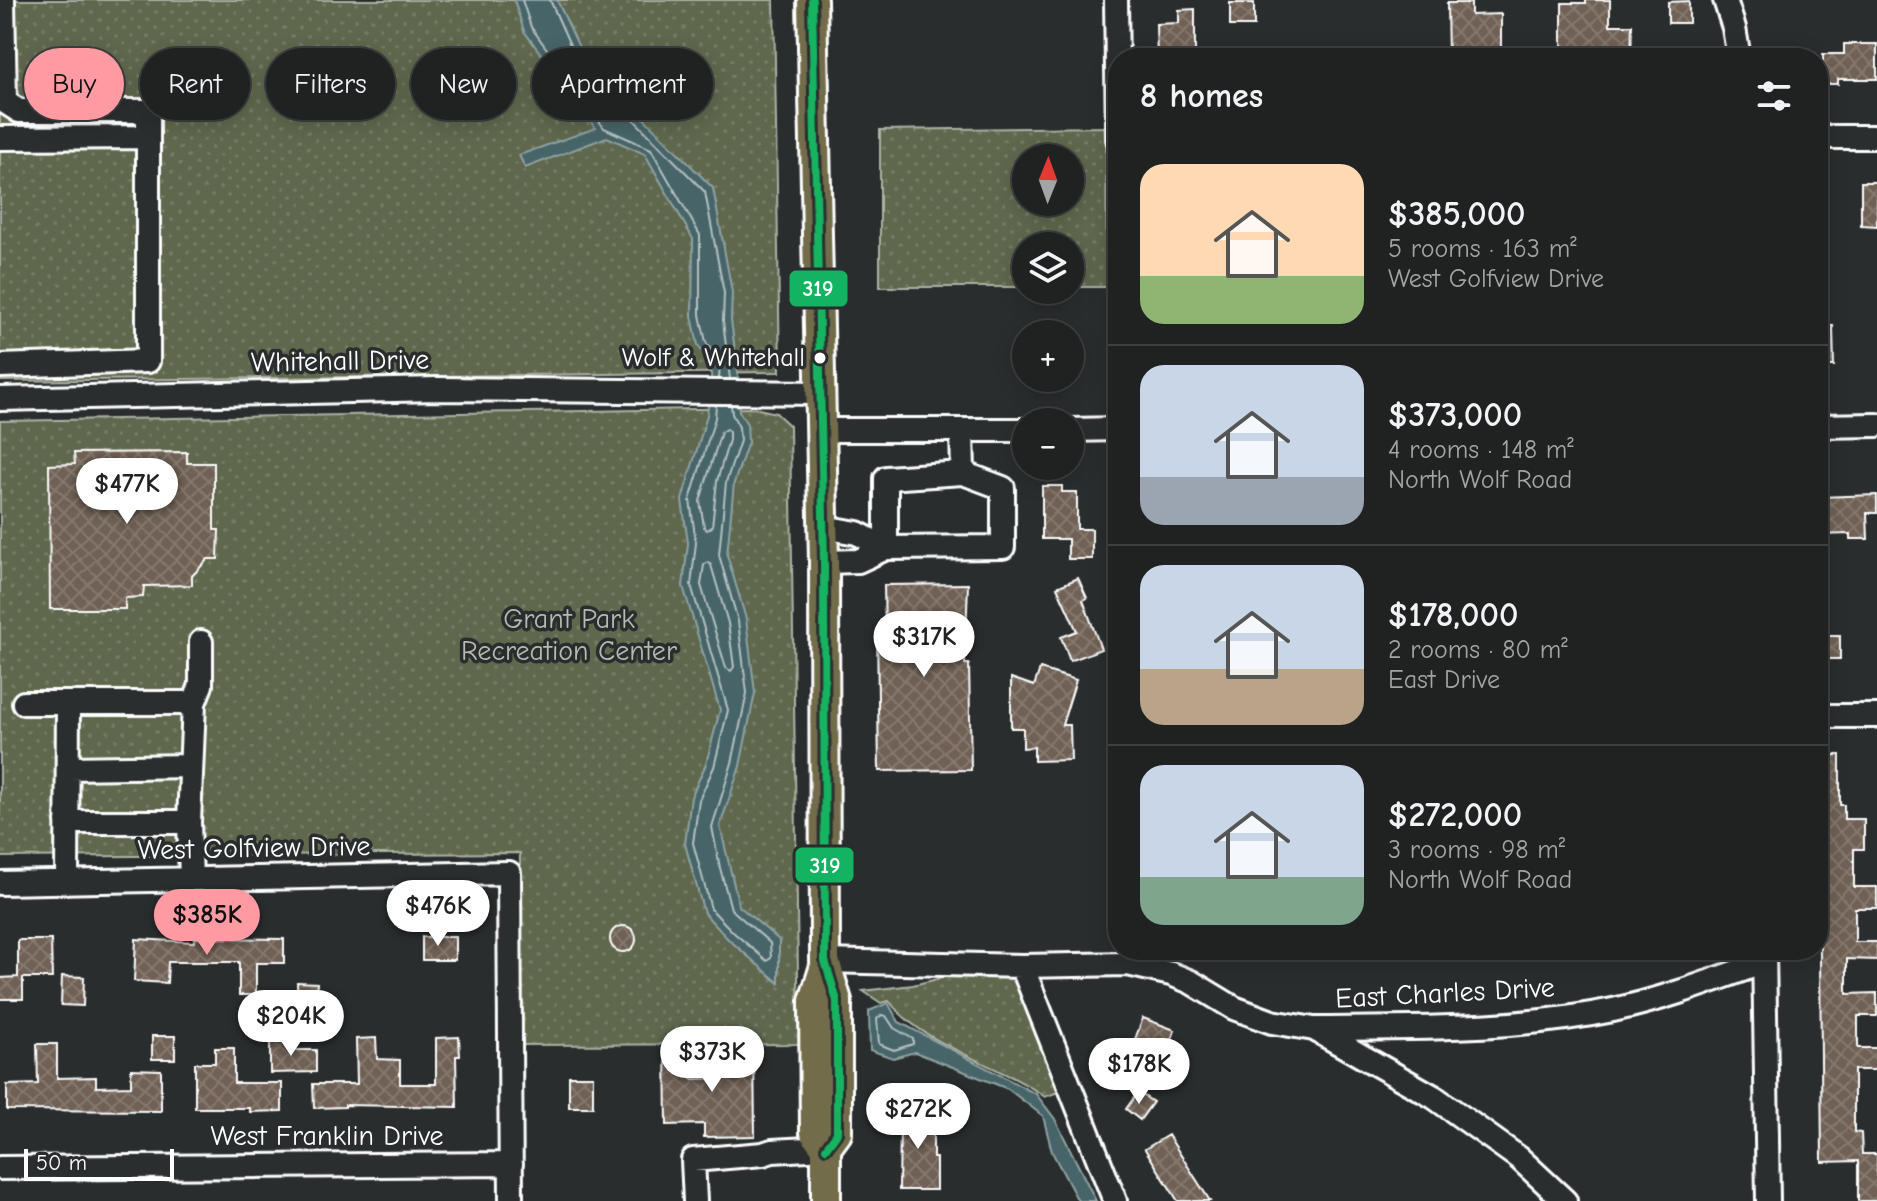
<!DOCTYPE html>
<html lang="en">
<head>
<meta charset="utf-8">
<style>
  :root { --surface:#202222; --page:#2d2f2f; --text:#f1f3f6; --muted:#a2a4a5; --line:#3d3f40; --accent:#ff9aa2 }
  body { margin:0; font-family:"Comic Neue",sans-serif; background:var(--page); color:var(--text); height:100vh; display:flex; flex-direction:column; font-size:30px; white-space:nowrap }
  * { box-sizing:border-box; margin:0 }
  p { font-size:26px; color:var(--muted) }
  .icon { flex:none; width:44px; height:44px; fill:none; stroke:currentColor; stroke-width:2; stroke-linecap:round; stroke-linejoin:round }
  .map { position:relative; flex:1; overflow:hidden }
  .drawer { position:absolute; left:1108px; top:48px; width:720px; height:912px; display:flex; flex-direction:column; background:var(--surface); border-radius:32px; box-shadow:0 4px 20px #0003,0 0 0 2px var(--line) }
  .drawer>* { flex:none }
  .banner { position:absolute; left:24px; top:48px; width:760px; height:72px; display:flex; gap:16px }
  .needle { width:52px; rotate:1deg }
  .controls { position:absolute; left:1012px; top:144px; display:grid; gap:16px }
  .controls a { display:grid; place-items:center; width:72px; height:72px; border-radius:50%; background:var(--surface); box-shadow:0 4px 20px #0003,0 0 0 2px var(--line); font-size:40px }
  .scale { position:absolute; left:24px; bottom:20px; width:150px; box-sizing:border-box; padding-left:8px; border:4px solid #fff; border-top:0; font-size:22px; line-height:28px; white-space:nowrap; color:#fff; -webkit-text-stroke:6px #2a2d2e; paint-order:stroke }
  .price { position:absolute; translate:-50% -68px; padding:0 18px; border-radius:28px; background:#fff; color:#222; font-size:26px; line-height:52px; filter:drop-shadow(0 2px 4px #0008) }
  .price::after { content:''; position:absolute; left:50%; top:48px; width:24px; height:18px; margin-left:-12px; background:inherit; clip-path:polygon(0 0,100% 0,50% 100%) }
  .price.active { background:var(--accent); color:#111 }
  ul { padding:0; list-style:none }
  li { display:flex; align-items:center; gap:24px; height:200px; padding:0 32px }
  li+li { border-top:2px solid var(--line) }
  li span { display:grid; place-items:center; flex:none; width:224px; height:160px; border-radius:24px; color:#555 }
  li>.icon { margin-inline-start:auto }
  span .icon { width:96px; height:96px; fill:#fffc; stroke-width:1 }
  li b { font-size:34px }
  h2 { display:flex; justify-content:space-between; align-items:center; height:96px; padding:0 32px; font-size:34px }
  .pill { padding:0 28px; border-radius:36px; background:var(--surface); box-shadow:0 4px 20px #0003,0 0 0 2px var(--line); font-size:28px; line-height:72px }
  .pill.active { background:var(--accent); color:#111 }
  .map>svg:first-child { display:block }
  .park { fill:url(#park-dots); stroke:#aeb3a6; stroke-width:2; fill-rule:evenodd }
  .water { fill:#466567; stroke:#90a3a4; stroke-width:2 }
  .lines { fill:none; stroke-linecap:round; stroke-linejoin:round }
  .shore { stroke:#b5c1c2; stroke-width:2 }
  .building { fill:url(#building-cross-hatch); stroke:#fff; stroke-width:2 }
  .minor-casing { stroke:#fff; stroke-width:28 }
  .major-casing { stroke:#fff; stroke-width:34 }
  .minor { stroke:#2a2d2e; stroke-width:22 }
  .major { stroke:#726c4b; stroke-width:28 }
  .bus-1-casing { stroke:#2a2d2e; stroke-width:14 }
  .bus-1 { stroke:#13b361; stroke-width:8 }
  .bus-dot { fill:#fff; stroke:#2a2d2e; stroke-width:3 }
  .labels { text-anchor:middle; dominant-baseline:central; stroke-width:7; stroke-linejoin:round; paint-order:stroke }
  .bus-label { font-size:26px; fill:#fff; stroke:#2a2d2e; text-anchor:end }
  .street-label { font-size:28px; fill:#fff; stroke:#2a2d2e }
  .park-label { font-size:28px; fill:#b7bbaf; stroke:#2a2d2e }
  .line-badge { stroke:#2a2d2e; stroke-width:3 }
  .badge-label { font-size:22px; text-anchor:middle; font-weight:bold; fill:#fff }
</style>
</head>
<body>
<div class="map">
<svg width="1877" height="1201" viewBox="0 0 1877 1201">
  <defs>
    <pattern id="park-dots" width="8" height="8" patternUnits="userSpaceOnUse" patternTransform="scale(2)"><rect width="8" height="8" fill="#5e674e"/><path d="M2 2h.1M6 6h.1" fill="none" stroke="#767e69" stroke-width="1.8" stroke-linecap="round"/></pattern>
    <pattern id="building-cross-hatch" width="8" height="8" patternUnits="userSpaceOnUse" patternTransform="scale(2)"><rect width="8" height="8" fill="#6f6155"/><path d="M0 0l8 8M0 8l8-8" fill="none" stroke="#85796e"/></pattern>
  </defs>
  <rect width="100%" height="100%" fill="#2a2d2e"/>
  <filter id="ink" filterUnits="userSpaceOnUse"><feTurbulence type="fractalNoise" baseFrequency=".0125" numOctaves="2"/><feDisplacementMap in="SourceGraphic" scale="16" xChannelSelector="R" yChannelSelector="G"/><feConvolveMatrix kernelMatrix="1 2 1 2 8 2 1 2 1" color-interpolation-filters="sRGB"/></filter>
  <g filter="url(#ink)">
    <path class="park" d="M0,0H774L780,372L0,381Z
      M1106,127L1107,287H1070V246H1026V287H880V130ZM1070,158V202H1026V158Z
      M754,408L776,413L790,426L799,1044L518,1045L520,853L0,857V421Z
      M1003,975L1011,977L1017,986L1061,1091L1045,1097C998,1063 923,1046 889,1001L881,1003L863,991L913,985L945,977Z"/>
    <path class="water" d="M514,0H557L584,58L713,188L732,292L731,320L738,374L739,411L747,424L748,442L734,483L727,555L746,619L755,693L740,766L720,826L739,906L779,940V983L727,938L704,913L685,844L691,797L706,764L720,710L683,586L688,543L682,500L707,415L712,367L698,345L692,316L693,239L645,154L607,137L525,168L519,155L596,128L524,31Z
      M888,1003L899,1022L1036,1094L1055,1119L1096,1201H1078L1052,1152L1043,1116L1008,1089L915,1052L893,1058L870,1050L869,1011Z"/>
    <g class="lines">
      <path class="shore" d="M522,0L531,27L604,128L651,149L700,235V315L706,342L720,364L719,379
        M550,0L578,63L705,192L724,293L723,321L730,379
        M716,405L715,418L690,500L696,543L691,585L728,710L714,767L699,800L693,843L711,909L733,932L767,961L771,958L770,943L731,909L720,868L712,827L732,763L747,693L738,621L719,555L726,482L740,441L739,427L732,414L731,405
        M726,429L729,432V440L717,481L712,527L707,530L704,527L700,501L721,432Z
        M708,562L711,565L728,623L734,667L731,671L726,668L701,585L704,565Z
        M882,1015L886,1016L894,1028L913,1039V1044L894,1050L879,1044L877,1019Z"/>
    </g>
    <path class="building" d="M1586,0H1610V25H1632L1631,58H1562V3H1586Z
      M1689,1V23H1668V2Z
      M1230,3H1254V26H1230Z
      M1447,3H1471V15L1501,14V58H1448Z
      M1195,9V58H1157L1156,24L1179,23V10Z
      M1844,44H1877V79H1838V84H1818V62H1823V54H1844Z
      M1861,182H1877V226L1861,225Z
      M1818,326H1833L1834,366H1818Z
      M187,452V463H214V530H219L218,559H208L192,576V585L144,586L143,597L125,598V609H50L49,465L75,464L74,453Z
      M1042,486H1062V492H1077V529H1092V559H1068V539H1042Z
      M1877,495V513H1867L1868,539H1850V534L1818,535V497Z
      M1078,578L1087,598L1083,600L1101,649L1070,661L1061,637L1077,631L1057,587Z
      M968,584L965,664H969L971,770L879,771L877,631H885L884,585Z
      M1818,636H1840V659H1818Z
      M1040,669L1076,680L1062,725H1070L1071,760L1034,761V747L1023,748V728H1011V678L1034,686Z
      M1818,755H1840V805H1844V819H1864V849H1854V887H1877V908H1855V942H1877V960L1847,959V994L1877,993V1016H1858V1048H1877V1070H1854V1132L1861,1133L1862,1154H1877V1201H1858V1161L1822,1162Z
      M610 939a13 13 0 1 1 26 0a13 13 0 1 1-26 0Z
      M422,937H455V960H422Z
      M194,938L284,939V963H256V995H239V962H168L167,983L134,981L136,939L194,942Z
      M18,940H51L52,978H23V999H0V978L18,977Z
      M62,976L84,977L83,1006L61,1005Z
      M297,982L317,983L316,1006L297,1005Z
      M1143,1018L1175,1030L1167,1053L1134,1042Z
      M152,1036H175V1059H152Z
      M459,1037L460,1056H456L457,1107L345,1105V1107L314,1108L313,1084H357L356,1039L376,1038L377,1059L400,1060V1084H436V1038Z
      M270,1039H294V1050H316V1072L270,1073Z
      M37,1044H57V1078L96,1077V1087L131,1086V1069L161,1070V1111L7,1110V1085L38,1084Z
      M666,1047H692V1079L728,1078L727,1048H754L755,1136L704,1137V1124L667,1125Z
      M215,1048H234V1083H282V1111L250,1112V1108H195V1063H215Z
      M569,1076H593V1107H569Z
      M1138,1092L1153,1102L1140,1120L1126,1109Z
      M906,1108H933V1158H936V1190H899L900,1128H906Z
      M1168,1135L1210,1201H1178L1145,1149Z"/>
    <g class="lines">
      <defs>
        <path id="minor" d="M1116,0L1118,139
          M1725,0L1734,28L1739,58
          M1818,137H1877
          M0,138L148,137
          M0,366L148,361V111H19L5,102L3,0
          M0,399L437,389L821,393
          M1818,426L1877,425
          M822,430H1026
          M1070,430L1118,429
          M823,527L857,533L886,548
          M886,548V478L963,473
          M824,562L858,561L886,548L1003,547V488L963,473L962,430
          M24,703H68
          M194,703L201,685V642
          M1818,716H1877
          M68,768L191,766
          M67,822H189
          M67,882L68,703H194L189,822L191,879
          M0,883L509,873L511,1201
          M1764,950L1768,1201
          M825,961L1022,966L1128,964L1171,974L1191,982L1234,1008L1272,1022L1314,1029L1434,1097L1519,1158L1565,1201
          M1022,966L1115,1201
          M1315,1029C1414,1028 1516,1030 1613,1010C1665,999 1714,980 1764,962
          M0,1168L511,1164
          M695,1201L693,1160L763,1154L772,1151L826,1148"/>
        <path id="major" d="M812,0L824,562L825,961L837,1001V1133L826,1148
          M825,966L814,1001L815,1133L826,1148V1201"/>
      </defs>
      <use href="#minor" class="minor-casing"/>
      <use href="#major" class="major-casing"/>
      <use href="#minor" class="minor"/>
      <use href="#major" class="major"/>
      <defs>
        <path id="bus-1" d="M812,0L824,562L825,961L837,1001V1133L826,1148"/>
      </defs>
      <use href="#bus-1" class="bus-1-casing"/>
      <use href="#bus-1" class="bus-1"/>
    </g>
  </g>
  <circle class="bus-dot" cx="820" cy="358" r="7"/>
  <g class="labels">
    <g class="bus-label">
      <text x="805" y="358">Wolf &amp; Whitehall</text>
    </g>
    <g class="street-label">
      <text transform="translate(340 361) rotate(-1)">Whitehall Drive</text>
      <text transform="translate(254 848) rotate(-1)">West Golfview Drive</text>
      <text transform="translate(1445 993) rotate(-3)">East Charles Drive</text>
      <text x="327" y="1136">West Franklin Drive</text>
    </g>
    <g class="park-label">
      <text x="569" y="619">Grant Park<tspan x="569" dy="32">Recreation Center</tspan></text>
    </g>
  </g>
  <g class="line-badge">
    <rect x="788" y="269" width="61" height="39" rx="8" fill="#13b361"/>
    <rect x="794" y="846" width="61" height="38" rx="8" fill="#13b361"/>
  </g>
  <g class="badge-label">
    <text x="818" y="296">319</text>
    <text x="825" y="873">319</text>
  </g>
</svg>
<div class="controls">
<a><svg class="needle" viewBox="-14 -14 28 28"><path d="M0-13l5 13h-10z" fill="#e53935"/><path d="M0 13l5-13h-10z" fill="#a2a4a5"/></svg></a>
<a><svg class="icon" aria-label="layers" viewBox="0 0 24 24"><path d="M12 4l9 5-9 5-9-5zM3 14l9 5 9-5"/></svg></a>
<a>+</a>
<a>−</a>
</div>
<div class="scale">50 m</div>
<b class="price" style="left:127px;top:526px">$477K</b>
<b class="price" style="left:924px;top:679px">$317K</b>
<b class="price" style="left:438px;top:948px">$476K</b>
<b class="price active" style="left:207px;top:957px">$385K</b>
<b class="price" style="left:291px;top:1058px">$204K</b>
<b class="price" style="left:712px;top:1094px">$373K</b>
<b class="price" style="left:1139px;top:1106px">$178K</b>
<b class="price" style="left:918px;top:1151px">$272K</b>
<div class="banner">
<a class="pill active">Buy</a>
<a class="pill">Rent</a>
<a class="pill">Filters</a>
<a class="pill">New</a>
<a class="pill">Apartment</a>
</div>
<section class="drawer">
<h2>8 homes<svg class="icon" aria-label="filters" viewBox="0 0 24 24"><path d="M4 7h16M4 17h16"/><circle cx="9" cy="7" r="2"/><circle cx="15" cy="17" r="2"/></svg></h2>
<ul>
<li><span style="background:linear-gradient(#ffd9b3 70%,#8fb573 0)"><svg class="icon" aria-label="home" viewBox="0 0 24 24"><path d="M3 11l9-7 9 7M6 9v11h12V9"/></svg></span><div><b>$385,000</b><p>5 rooms · 163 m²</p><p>West Golfview Drive</p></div></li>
<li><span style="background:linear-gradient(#c9d6e8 70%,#9aa5b1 0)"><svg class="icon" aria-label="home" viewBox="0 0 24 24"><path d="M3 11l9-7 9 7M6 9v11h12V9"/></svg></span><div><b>$373,000</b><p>4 rooms · 148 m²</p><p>North Wolf Road</p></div></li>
<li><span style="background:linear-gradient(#c9d6e8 65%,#b9a48a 0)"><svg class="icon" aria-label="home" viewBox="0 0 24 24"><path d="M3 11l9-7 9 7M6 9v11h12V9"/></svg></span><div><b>$178,000</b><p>2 rooms · 80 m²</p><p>East Drive</p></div></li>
<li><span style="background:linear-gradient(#c9d6e8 70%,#7fa58c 0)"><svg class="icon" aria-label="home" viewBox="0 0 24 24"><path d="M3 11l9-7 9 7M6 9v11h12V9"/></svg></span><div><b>$272,000</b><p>3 rooms · 98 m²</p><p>North Wolf Road</p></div></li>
</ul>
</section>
</div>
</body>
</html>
